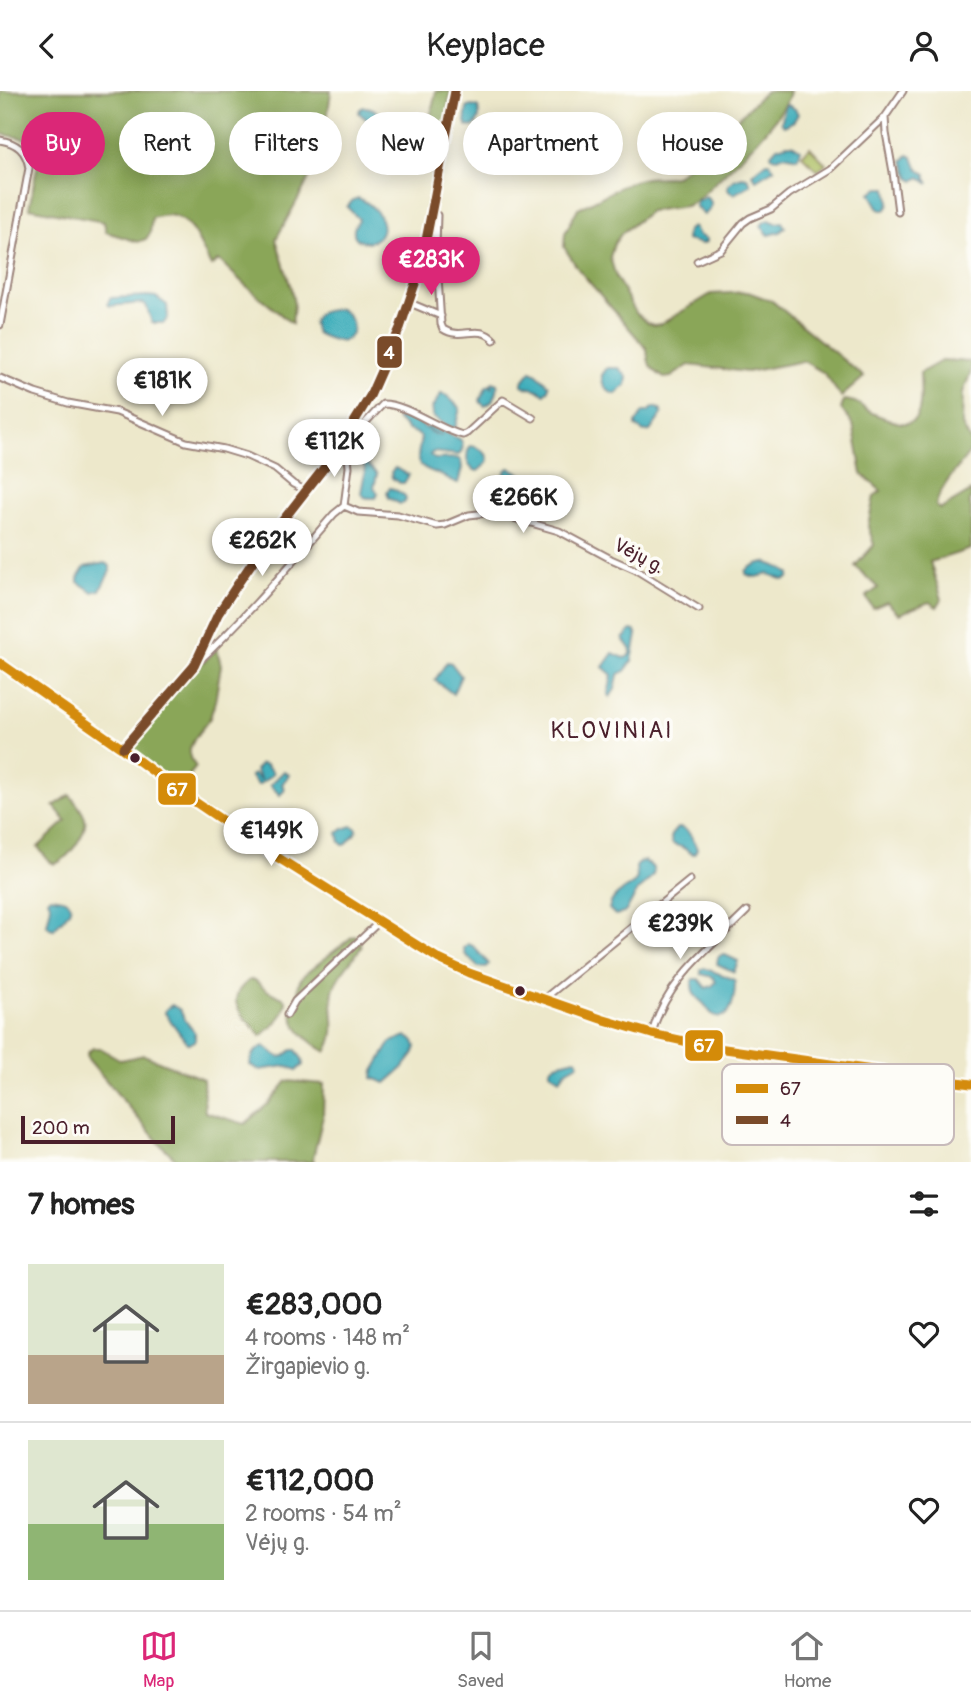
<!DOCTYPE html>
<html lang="en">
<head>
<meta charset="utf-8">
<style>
  :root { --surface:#fff; --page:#f2f2f2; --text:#222; --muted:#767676; --line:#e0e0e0; --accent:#db2777 }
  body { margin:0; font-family:Pangolin,sans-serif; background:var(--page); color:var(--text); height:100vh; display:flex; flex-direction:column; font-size:26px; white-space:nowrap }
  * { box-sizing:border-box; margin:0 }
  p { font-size:23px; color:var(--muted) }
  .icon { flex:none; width:38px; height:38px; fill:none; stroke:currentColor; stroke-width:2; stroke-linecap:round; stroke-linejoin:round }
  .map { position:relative; height:1071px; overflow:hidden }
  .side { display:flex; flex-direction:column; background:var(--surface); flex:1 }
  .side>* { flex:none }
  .banner { position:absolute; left:21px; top:21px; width:929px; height:63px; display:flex; gap:14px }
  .scale { position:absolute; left:21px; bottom:18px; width:154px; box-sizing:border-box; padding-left:7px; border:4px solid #4a1f2b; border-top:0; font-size:19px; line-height:24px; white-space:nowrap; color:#4a1f2b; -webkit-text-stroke:5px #fdfcf7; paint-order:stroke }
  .price { position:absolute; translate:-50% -60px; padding:0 16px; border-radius:24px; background:#fff; color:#222; font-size:23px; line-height:46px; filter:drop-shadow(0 2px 4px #0008) }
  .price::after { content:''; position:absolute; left:50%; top:42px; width:21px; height:16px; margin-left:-10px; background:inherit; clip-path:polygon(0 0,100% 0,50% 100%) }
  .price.current { background:var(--accent); color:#fff }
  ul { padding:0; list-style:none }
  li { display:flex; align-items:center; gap:21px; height:175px; padding:0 28px }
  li+li { border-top:2px solid var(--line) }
  li span { display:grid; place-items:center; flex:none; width:196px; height:140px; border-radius:0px; color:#555 }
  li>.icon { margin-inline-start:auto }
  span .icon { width:84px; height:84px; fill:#fffc; stroke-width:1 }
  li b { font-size:30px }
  h2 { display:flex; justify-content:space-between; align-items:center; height:84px; padding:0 28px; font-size:30px }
  .pill { padding:0 24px; border-radius:32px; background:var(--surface); box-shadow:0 4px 18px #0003; font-size:24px; line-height:63px }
  .pill.current { background:var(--accent); color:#fff }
  header { display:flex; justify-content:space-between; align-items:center; height:91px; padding:0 28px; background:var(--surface); font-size:32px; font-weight:600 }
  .dock { display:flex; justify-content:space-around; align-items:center; height:98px; border-top:2px solid var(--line); background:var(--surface); font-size:19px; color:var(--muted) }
  .dock a { display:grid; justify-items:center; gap:4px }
  .dock .current { color:var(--accent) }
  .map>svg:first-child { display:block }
  .green { fill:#adbf63; stroke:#7c6f47; stroke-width:2 }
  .forest { fill:#8aa659; stroke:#6a6242; stroke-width:2 }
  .water { fill:#3faebb; stroke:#446673; stroke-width:2 }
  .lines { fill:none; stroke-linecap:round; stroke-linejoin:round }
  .street-casing { stroke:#9c847b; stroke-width:9 }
  .street { stroke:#fff; stroke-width:5 }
  .bus-1-casing { stroke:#fdfcf7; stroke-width:14 }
  .bus-2-casing { stroke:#fdfcf7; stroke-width:14 }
  .bus-1 { stroke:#d48b09; stroke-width:9 }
  .bus-2 { stroke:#7a4b2a; stroke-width:9 }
  .bus-dot { fill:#4a1f2b; stroke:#fdfcf7; stroke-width:2.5 }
  .labels { text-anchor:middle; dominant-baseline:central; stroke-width:7; stroke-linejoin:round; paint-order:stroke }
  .street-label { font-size:19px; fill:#4a1f2b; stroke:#fdfcf7 }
  .quarter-label { font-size:23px; letter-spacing:2px; fill:#4a1f2b; stroke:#fdfcf7 }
  .key { fill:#fdfcf7; stroke:#c7baba; stroke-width:2 }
  .key-label { font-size:19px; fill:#4a1f2b }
  .line-badge { stroke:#fdfcf7; stroke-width:2.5 }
  .badge-label { font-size:19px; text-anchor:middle; font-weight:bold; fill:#fff }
</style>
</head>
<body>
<header><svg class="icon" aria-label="back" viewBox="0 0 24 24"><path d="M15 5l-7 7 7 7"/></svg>Keyplace<svg class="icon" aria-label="person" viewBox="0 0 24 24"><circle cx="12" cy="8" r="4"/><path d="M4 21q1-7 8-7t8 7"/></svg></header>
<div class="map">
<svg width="971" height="1071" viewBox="0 0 971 1071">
  <rect width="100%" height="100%" fill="#fdfcf7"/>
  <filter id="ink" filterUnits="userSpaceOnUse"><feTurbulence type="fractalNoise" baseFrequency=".0143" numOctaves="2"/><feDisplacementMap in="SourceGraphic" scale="14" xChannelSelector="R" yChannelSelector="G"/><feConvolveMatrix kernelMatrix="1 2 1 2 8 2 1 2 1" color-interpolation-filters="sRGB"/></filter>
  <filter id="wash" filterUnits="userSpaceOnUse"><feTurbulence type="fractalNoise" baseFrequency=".00686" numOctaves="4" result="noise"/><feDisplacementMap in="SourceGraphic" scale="28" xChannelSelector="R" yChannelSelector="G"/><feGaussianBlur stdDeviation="1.57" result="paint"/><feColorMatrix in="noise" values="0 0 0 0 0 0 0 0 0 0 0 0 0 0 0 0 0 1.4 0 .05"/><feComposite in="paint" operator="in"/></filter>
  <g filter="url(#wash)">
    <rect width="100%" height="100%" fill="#ede8cb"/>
    <path class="green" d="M810,56L826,73L818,80L802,64Z"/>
    <path class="forest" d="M0,0H331L323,58L304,97L276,148L291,197L294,213L292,233L244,193L219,169L211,175C201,157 193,127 169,124C164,124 157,126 152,127L150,142L146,148L138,151L106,141L104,131L29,117L40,62C33,46 16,46 0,43Z
      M436,0H451L436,83L407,71L397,63L425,33L431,23Z
      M766,0H790C786,29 719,87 696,110L686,115L650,120L622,142L614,153L610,166L616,186L636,222L648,232L654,234L661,233L711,203L748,201L772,210L864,286L841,306L824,282L803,270L747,281L689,274L671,286L664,287C650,277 648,275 647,258L578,178L564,156L565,142L578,117C601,109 620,92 645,87C656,85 667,88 678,84Z
      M943,269L971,271V280L963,302L962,334L971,351L970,361C960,375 937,399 936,415L941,418L971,400V408L969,410L971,418V458L930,471L942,508L937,516L929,511L899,523L887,511L873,517L866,506L878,497L855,475L874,454L868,435L874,405L881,400L862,383L853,333L841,318L844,309C859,311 857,312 868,320C874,323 882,326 888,328C926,345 921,307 920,282Z
      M217,558L221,574L215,611L210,627L195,647L190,657V667L196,676L179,697L129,658L131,652L186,588Z
      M70,704C75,711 84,720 85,728C88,742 67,770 54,773L49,770L38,756L66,730L54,715Z
      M355,845C361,847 362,852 361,857C353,868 336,886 333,900C329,922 340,939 326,961C312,953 294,939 292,923C291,917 296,912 299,908C298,897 297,892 304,884L352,846Z
      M250,889H255L266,899L283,907L286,910C285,926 272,936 261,945C245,926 220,909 250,889Z
      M93,957H100L121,969L144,964L203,988L205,1021L245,1033L270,1011L287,990L324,993L323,1025L313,1067L314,1071H179L160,1053L88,968L87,962Z"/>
    <path class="water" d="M786,14H788L795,18L798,23L794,30L784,35L781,31C784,25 783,19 786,14Z
      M471,15L478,16C481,24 478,39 467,35L465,31L467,17Z
      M364,16C372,16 379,20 381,28L379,34H373L359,22L360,18Z
      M787,53H792L800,58V62L797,67L785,64L777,67L772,66L771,63L777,56Z
      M908,64L913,66C915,74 918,80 926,83V87L929,93L920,86L914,90L910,87L903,70Z
      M767,71H769L774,78L756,89L752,83Z
      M742,86L747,87L750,91V94L734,103C730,102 727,99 728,94L733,89Z
      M879,97H887C887,105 893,112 885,119H880L870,102Z
      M705,106C715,110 711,119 704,124L695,115L697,111Z
      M358,107C366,110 371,114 376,120C400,152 351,161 354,138C355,134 358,131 359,128L347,116L353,109Z
      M769,129L776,132L782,131L785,136L780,141L769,144L761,135L764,131Z
      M692,136L695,138L698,144L706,148V151L702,153L686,149L687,140Z
      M148,205L156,206L167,214L168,226L164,232H152L146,214L143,212L110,215L108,213L109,209L111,207Z
      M339,218C357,225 358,251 338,250C331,249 322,245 316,242L313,232C316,219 327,220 339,218Z
      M607,277H619L627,286L626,294L616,303C607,302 601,293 602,284Z
      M531,280L536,282L549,294V298L545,303C540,302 540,299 536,298C530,296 527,298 522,294V291Z
      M493,291L497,293C499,302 493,312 485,315L481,312L480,309L487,295L494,297L490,294Z
      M441,303L447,305L460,317L455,337L449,336L433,326L432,317Z
      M654,316L660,318L662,323L650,340L644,341L636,335V332L643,321H648Z
      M401,322C422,328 423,342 442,345L428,339L427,336L430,335L460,348C464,353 463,359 459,364L433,361L430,364L435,368L457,367L461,370L462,377L458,392C450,390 444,385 436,382C412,374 418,369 421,346L416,342L408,339L397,328Z
      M470,355C477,355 485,360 488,367L487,372L478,380C466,378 465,364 470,355Z
      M365,371L377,383L374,397L378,402L376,407C370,407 363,408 361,402L365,380L363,372Z
      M395,377L409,384L404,392H400L392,387L391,381Z
      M509,377C519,380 532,389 537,398L536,401L531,403L522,396C513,394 507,397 504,387L505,381Z
      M390,397L394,398L405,405L406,409L404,412L400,413L389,407L387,401Z
      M765,471L781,477L790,483L789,487L784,489L769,483L756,486L752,485V486L746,483V480C751,475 758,472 765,471Z
      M105,472L110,475V480L100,499L93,501L78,491V487L85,476Z
      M631,539L635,540L637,544L632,570L625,580L618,584L615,598L610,606L608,604L612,584L603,576L613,562L624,567C639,563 626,554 623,548Z
      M447,571L451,572L461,585L453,603L435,589Z
      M261,673L266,674L273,682L271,685L258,694L250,685L253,683L261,689L255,679Z
      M284,680L289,684L282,693L285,698L280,704L270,694Z
      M352,735L357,738L356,742L345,754H343L340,751L338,742L343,738Z
      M677,737C689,736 693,749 697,758L694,763C688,762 688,759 682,756C674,753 671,756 671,744Z
      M644,770C667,782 643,791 636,802C632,809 630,816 624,822L615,824L609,818C612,803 624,800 635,791L637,786L636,776L640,771Z
      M50,806C55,807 63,807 67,810C78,816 59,831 54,838L50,837L47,834L51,815L48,808Z
      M468,853L473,855L489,873L486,877L478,876L465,863L464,857Z
      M723,863L738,870L734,881L717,873L718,866Z
      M704,877L733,888L735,891C735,901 733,930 716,925C710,924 708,917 704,913C695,904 692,905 692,890L694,888H699L706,897L712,895L716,891L713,886L701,883V879Z
      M172,914L180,919L185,929L195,942V949L191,952H187L165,922L166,918Z
      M406,945L414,950L416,956L413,964L403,977L386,992L373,987L374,980L391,951Z
      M264,955L279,966L285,965L292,959H296L302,968L303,974L297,979L286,975L259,979L250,974C251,964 255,959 264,955Z
      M575,968L578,970V973L566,980L560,988L550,981V978L556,973Z"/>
  </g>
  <g filter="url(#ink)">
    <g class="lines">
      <defs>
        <path id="street" d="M0,49C17,52 26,59 29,77L0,234
          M898,121L893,81L886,42L885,26L903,0
          M437,124L436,155L441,233L443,238C461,250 479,232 494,249
          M697,170L721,159L743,132L750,127L771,118L789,103L830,78L885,26
          M410,212L441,225
          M0,287L35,302L68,312L117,321L186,351L224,358L247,365L275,378L293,393L307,400
          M347,355L366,331L383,313C407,313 437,338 463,344L467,342L503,309L533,327
          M344,415L358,421L398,424L437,435L445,434L469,424L487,422L500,423L559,440L611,468L636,479L699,518
          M344,415L349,376L347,355L345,353
          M0,572L120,656L179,700L269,761L439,868L469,882L601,928L652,943L711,956L971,993
          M195,574C246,527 289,475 334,423L344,415
          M123,657L194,575L218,523L239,491L269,447L334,364L370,305L400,237L421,175L455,0
          M545,907L690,789
          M287,924L295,910L379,831
          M652,943C664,892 711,856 747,820"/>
      </defs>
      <use href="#street" class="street-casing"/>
      <use href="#street" class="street"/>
      <defs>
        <path id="bus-1" d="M0,572L120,656L179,700L269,761L439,868L469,882L601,928L652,943L711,956L971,993"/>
        <path id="bus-2" d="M123,657L194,575L218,523L239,491L269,447L334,364L370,305L400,237L421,175L455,0"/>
      </defs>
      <use href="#bus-1" class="bus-1-casing"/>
      <use href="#bus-2" class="bus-2-casing"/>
      <use href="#bus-1" class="bus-1"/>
      <use href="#bus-2" class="bus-2"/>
    </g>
  </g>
  <g class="bus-dot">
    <circle cx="135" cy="667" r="6"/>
    <circle cx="520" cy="900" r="6"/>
  </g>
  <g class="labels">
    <g class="street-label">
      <text transform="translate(639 465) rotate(28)">Vėjų g.</text>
    </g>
    <g class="quarter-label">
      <text x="612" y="639">KLOVINIAI</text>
    </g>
  </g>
  <rect x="722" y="973" width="232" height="81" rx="10" class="key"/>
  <rect x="736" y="993" width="32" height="9" fill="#d48b09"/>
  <rect x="736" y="1025" width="32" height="8" fill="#7a4b2a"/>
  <g class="key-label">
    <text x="780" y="1004">67</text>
    <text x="780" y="1036">4</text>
  </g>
  <g class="line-badge">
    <rect x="376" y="244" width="27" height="34" rx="7" fill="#7a4b2a"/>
    <rect x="157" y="681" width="40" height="34" rx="7" fill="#d48b09"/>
    <rect x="684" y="938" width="40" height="33" rx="7" fill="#d48b09"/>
  </g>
  <g class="badge-label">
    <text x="389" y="268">4</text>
    <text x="177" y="705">67</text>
    <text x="704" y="961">67</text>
  </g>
</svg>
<div class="scale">200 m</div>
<b class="price current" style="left:431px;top:206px">€283K</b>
<b class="price" style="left:162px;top:327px">€181K</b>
<b class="price" style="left:334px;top:388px">€112K</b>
<b class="price" style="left:523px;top:444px">€266K</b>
<b class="price" style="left:262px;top:487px">€262K</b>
<b class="price" style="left:271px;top:777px">€149K</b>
<b class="price" style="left:680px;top:870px">€239K</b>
<div class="banner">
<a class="pill current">Buy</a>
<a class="pill">Rent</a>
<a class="pill">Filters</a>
<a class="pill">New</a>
<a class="pill">Apartment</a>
<a class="pill">House</a>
</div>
</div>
<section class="side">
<h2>7 homes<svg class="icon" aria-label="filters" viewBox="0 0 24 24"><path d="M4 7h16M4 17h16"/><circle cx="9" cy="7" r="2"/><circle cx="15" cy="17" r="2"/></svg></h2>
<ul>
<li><span style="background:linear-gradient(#dfe7d0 65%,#b9a48a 0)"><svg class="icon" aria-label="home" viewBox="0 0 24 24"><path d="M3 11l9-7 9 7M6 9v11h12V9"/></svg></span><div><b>€283,000</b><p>4 rooms · 148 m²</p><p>Žirgapievio g.</p></div><svg class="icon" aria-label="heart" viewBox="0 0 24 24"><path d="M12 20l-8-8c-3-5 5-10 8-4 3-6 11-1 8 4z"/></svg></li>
<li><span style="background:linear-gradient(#dfe7d0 60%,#8fb573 0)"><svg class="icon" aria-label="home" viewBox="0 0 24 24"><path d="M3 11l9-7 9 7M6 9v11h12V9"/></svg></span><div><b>€112,000</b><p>2 rooms · 54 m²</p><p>Vėjų g.</p></div><svg class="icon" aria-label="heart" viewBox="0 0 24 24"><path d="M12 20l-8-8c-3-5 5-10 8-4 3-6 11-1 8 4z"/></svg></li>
</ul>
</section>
<nav class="dock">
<a class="current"><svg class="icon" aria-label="map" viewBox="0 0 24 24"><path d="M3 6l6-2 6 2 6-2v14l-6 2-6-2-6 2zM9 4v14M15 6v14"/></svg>Map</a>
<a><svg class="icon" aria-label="saved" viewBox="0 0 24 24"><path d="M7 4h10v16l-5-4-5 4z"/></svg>Saved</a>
<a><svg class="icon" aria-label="home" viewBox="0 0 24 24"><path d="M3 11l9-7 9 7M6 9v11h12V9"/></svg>Home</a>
</nav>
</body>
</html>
